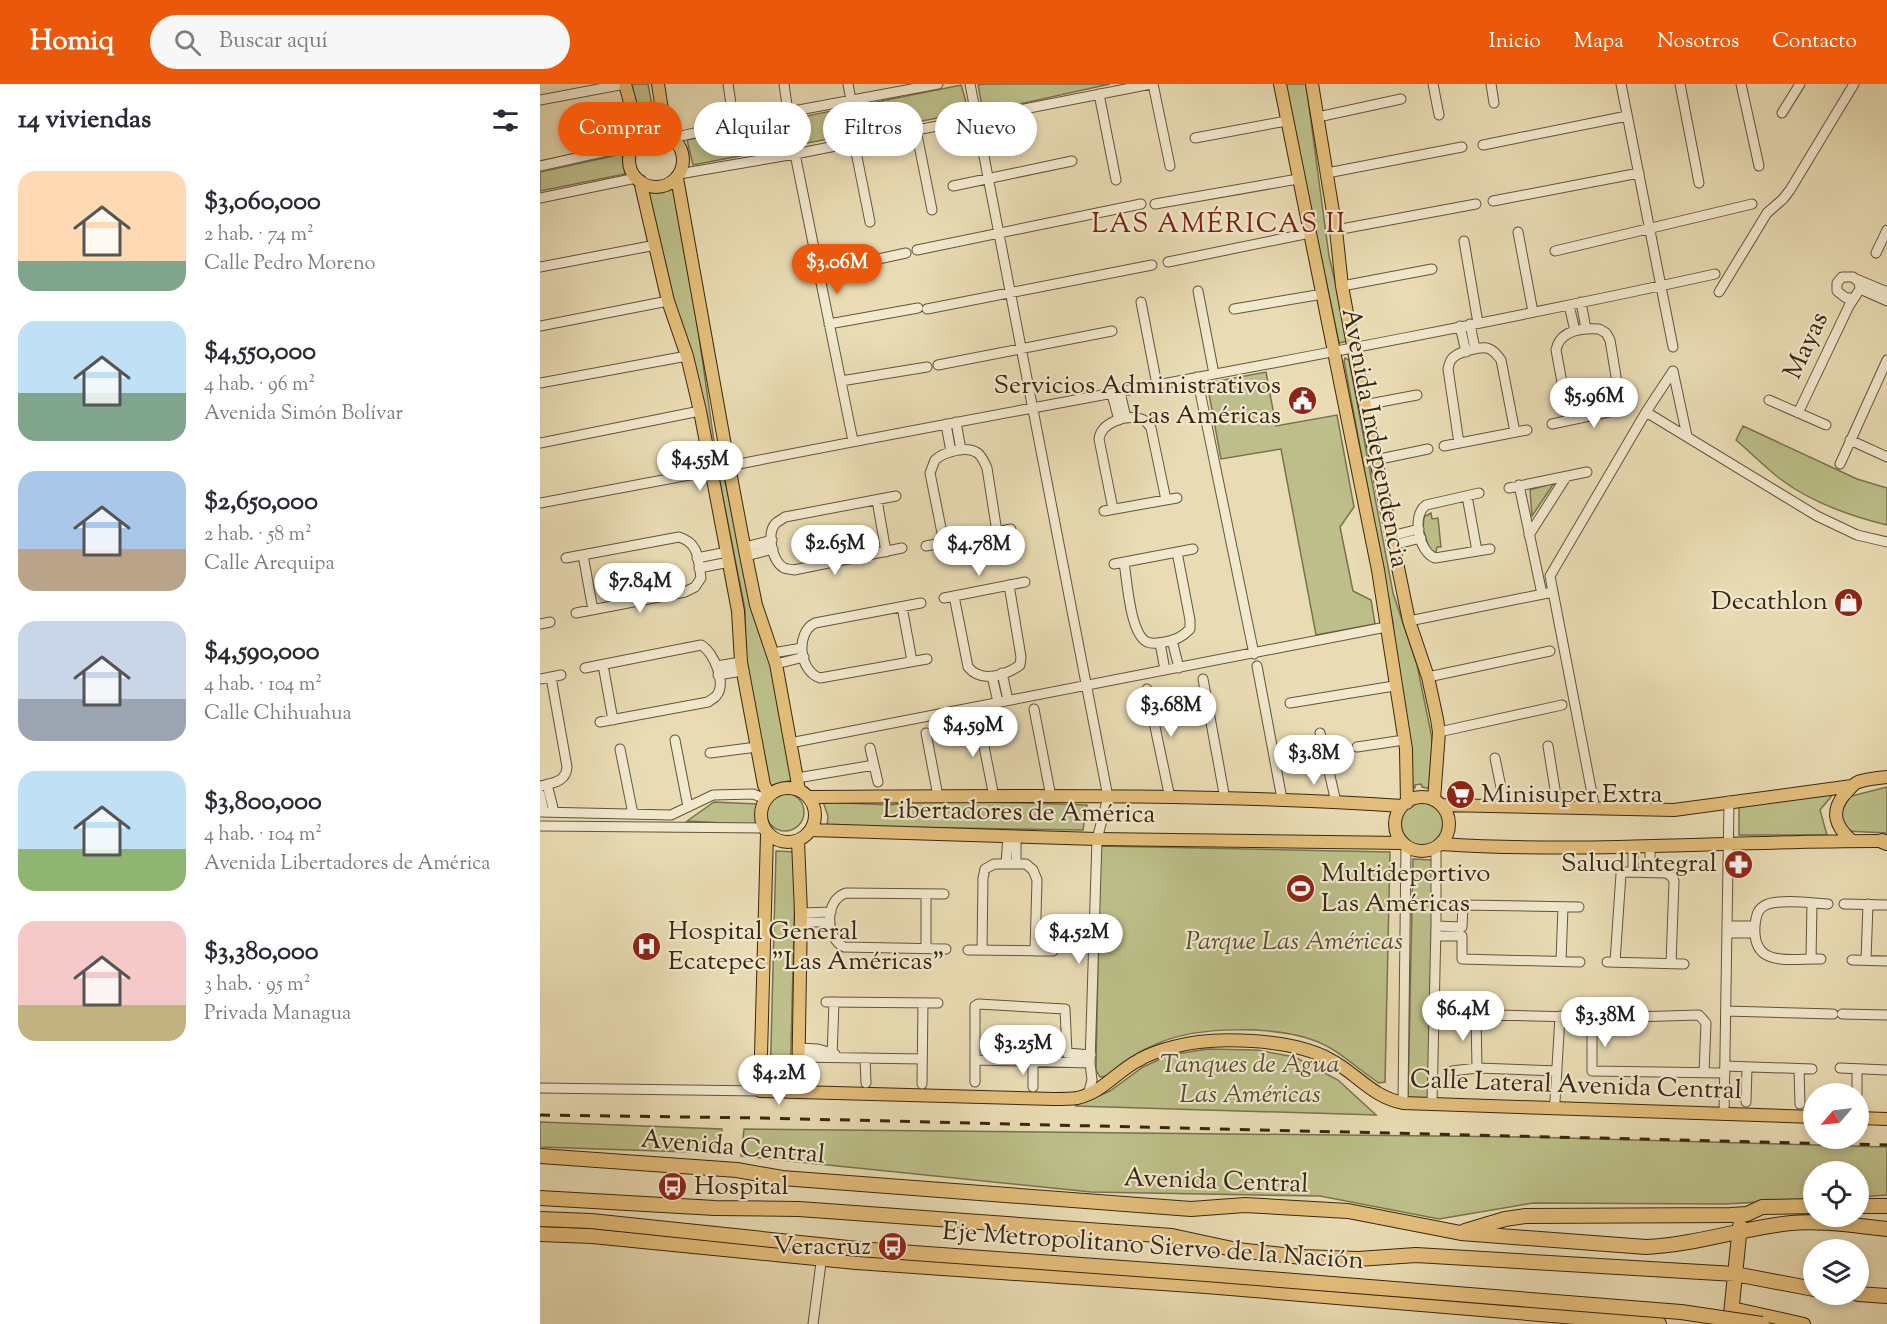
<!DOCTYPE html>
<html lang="es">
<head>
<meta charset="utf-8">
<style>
  :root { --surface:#fff; --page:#f7f7f7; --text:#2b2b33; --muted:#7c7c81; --accent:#ea580c }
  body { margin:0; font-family:"Sorts Mill Goudy",serif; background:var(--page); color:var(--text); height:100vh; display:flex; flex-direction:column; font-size:22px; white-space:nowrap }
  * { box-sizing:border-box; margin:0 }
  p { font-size:20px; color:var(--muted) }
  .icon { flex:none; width:33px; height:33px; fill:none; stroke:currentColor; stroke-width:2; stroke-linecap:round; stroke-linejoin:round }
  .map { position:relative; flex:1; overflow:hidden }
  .sheet { display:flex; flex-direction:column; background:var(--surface); width:540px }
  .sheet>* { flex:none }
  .hud { position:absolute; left:18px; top:18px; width:570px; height:54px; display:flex; gap:12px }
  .needle { width:39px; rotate:242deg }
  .fabs { position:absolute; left:1263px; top:999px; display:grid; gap:12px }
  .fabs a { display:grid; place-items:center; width:66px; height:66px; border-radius:50%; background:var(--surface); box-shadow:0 3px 9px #0003; font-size:30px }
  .price { position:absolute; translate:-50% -51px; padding:0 14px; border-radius:21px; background:#fff; color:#222; font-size:20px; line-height:39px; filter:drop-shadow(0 2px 3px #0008) }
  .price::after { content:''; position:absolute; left:50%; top:36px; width:18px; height:14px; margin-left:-9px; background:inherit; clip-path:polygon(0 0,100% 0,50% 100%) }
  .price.current { background:var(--accent); color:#fff }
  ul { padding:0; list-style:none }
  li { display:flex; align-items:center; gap:18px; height:150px; padding:0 18px }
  li span { display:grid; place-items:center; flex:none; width:168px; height:120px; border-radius:18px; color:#555 }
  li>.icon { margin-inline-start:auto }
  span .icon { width:72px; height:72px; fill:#fffc; stroke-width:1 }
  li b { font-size:26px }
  h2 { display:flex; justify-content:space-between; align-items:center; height:72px; padding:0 18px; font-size:26px }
  .tag { padding:0 21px; border-radius:27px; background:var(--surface); box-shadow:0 3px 9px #0003; font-size:21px; line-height:54px }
  .tag.current { background:var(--accent); color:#fff }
  header { display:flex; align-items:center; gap:36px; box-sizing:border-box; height:84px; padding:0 30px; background:var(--accent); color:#fff }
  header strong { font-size:28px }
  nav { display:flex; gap:33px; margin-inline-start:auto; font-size:21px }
  .search { width:420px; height:54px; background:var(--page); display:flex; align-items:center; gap:15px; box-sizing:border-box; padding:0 21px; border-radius:33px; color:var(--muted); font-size:22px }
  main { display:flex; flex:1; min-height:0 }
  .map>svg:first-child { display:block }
  .green { fill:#bcbf89; stroke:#7a724e; stroke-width:1.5 }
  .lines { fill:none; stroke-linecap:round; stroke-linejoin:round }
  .minor-casing { stroke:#64543a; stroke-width:11 }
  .major-casing { stroke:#382612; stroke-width:14 }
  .highway-casing { stroke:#382612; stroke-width:16 }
  .minor { stroke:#f1e8ce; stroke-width:9 }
  .major { stroke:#e4be7a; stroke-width:12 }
  .highway { stroke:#e4be7a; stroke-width:14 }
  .rail { stroke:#382612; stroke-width:3; stroke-dasharray:10 10; stroke-linecap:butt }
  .highway-bridge-casing { stroke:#382612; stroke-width:16; stroke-linecap:butt }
  .highway-bridge { stroke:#e4be7a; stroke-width:14 }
  .labels { text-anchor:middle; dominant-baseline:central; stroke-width:4.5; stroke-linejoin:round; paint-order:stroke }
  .street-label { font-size:26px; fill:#382612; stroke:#f1e8ce }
  .poi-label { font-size:26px; fill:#382612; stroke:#f1e8ce; text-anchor:end }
  .park-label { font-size:26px; font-style:italic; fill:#594c30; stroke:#f1e8ce }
  .neighbourhood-label { font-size:27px; letter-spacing:1.5px; fill:#7a1f14; stroke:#f1e8ce }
</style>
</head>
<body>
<header>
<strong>Homiq</strong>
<div class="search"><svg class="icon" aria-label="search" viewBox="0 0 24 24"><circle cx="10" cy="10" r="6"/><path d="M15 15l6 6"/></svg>Buscar aquí</div>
<nav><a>Inicio</a><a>Mapa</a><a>Nosotros</a><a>Contacto</a></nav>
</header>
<main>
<section class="sheet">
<h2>14 viviendas<svg class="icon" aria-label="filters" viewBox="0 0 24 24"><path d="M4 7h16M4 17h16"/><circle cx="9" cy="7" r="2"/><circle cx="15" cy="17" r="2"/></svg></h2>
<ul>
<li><span style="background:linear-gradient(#ffd9b3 75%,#7fa58c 0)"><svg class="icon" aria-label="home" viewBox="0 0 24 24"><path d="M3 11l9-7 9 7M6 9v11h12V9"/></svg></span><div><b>$3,060,000</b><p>2 hab. · 74 m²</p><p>Calle Pedro Moreno</p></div></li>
<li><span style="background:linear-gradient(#bfe0f5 60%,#7fa58c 0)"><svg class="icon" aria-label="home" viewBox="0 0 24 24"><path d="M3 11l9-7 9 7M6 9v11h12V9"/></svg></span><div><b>$4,550,000</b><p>4 hab. · 96 m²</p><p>Avenida Simón Bolívar</p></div></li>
<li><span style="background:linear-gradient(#a9c7e8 65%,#b9a48a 0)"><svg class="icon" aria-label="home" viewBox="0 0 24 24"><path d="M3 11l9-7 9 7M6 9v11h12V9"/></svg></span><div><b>$2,650,000</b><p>2 hab. · 58 m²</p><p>Calle Arequipa</p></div></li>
<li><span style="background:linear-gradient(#c9d6e8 65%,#9aa5b1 0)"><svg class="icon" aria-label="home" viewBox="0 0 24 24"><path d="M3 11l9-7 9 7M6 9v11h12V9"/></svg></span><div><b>$4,590,000</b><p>4 hab. · 104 m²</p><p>Calle Chihuahua</p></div></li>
<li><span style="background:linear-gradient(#bfe0f5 65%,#8fb573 0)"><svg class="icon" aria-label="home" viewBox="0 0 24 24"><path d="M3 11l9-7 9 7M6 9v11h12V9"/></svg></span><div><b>$3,800,000</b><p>4 hab. · 104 m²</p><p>Avenida Libertadores de América</p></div></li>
<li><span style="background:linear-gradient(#f6c9c9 70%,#c2b280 0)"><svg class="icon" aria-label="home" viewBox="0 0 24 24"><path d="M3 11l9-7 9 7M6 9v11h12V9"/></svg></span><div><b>$3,380,000</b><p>3 hab. · 95 m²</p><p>Privada Managua</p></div></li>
</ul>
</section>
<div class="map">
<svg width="1347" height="1240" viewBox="0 0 1347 1240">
  <rect width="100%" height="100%" fill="#e9dcb4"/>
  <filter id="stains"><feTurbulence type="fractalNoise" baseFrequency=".00333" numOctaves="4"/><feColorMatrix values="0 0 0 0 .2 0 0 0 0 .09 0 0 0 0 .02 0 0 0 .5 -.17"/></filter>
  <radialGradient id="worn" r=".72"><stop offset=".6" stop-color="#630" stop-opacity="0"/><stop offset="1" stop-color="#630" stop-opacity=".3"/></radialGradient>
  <path class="green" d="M89,0H108L116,43L98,49Z
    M444,0H570L443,28L438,1Z
    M745,0H766L789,172L809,257L799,259Z
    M421,1L429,28L153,81L147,56Z
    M82,70L85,90L0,107V88Z
    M133,102L150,190L177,378L170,379L108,107H122Z
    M805,274L809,276L853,509L877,581L892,654V705L882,703L881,700L875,701V704H868L853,539L804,277Z
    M726,288L736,342L797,331L814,423L800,443L813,507L831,516L835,540L776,551L741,365L681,375L667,299Z
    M1203,342L1317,395L1347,404V441C1310,432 1270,418 1239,394C1224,382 1211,369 1196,356Z
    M184,392L211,520L232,586L252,696L230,702L206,578L205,525L179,394Z
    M1014,399L992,432L990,406Z
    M891,429L892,435L898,434L901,463H897L896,468L891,470L883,445L884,433Z
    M1347,703V749L1306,747L1298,726L1304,714Z
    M1294,709L1280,726L1287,751H1199V720Z
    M226 728a19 19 0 1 1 38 0a19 19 0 1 1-38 0Z
    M384,716L547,721L543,746L287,742L288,732L283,718L350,721Z
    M174,718L217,720L218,741L147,737Z
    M861 740a21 21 0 1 1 42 0a21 21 0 1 1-42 0Z
    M560,762L850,768L845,998L839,999C817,985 799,965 773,956C734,942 657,942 619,959C612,962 605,965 598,969C587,976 574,992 560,993L556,986Z
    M236,767L256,768L250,1001H230Z
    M873,775L893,776L888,1016H868Z
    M668,965L717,966L755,973L798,996L836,1031L535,1022L570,1007L603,983L629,971Z
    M0,1038L182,1045L178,1069L0,1063Z
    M204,1045L989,1053L1347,1063V1111L1319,1113L1318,1088H1274L1273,1115L1185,1120L993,1119L899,1135L780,1112L551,1108L201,1072Z"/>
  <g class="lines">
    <defs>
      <path id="minor" d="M188,0L194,40
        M244,0L248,28
        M308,0L311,16
        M430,0L568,713L557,755L550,979L552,996L548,1011
        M613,0L630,82
        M893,0L899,31
        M951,0L954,19
        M1081,0L1133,263
        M1140,0L1159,99
        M1201,0L1219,82
        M559,10L576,96
        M0,16L85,0
        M1242,29L1260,0
        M778,33L861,15
        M376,46L392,126
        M132,54L248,28L398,0
        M655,54L746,37
        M314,58L330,138
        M943,61L1087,32
        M255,70L313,357
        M0,82L94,61
        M787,89L922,63
        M139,90L255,70L611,0
        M413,102L532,77
        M0,114L96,94
        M953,117L1099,89
        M615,120L758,95
        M796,146L936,120
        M978,148L993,228
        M924,157L938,239
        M377,166L601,120
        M1015,167L1212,120
        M1336,169L1347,146
        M628,178L770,149
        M0,183L116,161
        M278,188L366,169
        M1316,195L1347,208
        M802,202L892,185
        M1320,205L1347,217
        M658,207L674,290
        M1179,208L1227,129L1243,115L1250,106L1314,0
        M601,218L617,301
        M1041,218L1046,245
        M1029,221L1035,247
        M387,225L612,181
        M694,225L783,210
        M289,240L378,224
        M930,240L935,265
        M0,242L128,217
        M920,242L926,268
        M398,281L572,247
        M1133,287L1147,352
        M657,293L714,570
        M301,297L387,283
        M0,299L147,272
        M580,308L586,334
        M572,310L579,336
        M1229,316L1286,341
        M824,321L877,311
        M1106,328L1277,432L1317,451L1347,458
        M1258,329L1309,222L1320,205L1319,198L1313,193H1302L1297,199V207L1306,214H1313
        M416,338L421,366
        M406,340L411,368
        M1012,340L1078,326L1081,323L1070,256L1066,249L1059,245C1042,244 1020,246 1016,266L1029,336
        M1310,356L1347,373
        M0,359L160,327
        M919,359L908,285C908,285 910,276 911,276C916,268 937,263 947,264C954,266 957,271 961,276L975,348
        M904,362L987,346
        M835,376L888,365
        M1300,380L1347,276
        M979,401L1002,510
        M969,404L1047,388
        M939,409L886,421C871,432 879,468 895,474L950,465
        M356,412L245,433C244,434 237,438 236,439C226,449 232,477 244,484C247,485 250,485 254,486L362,464
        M927,412L937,467
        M337,416L346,468
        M0,419L171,387L189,382C517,317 848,262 1175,190
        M573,425L559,355C561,339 585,330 601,335C606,336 609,341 611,344L626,416
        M564,427L637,414
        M989,451L1026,393
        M851,452L879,445
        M404,459L390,389L395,376C404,368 425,362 436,368C442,371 444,378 447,384L457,448
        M853,461L881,454
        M386,462L471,445
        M205,463L232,456
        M43,471L53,526
        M206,472L233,465
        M26,474L139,453C159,459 158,475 161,494L155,503L145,508L36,529
        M157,474L187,468
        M584,478C587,496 590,550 607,558C612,560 620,559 625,558C636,556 642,553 650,545V536L637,468
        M574,480L653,465
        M159,484L189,478
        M414,512L428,583C441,599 465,592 480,581L481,573L469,501
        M404,514L485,498
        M381,519L275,539C255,549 259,587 280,594L387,575
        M362,523L372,577
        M869,537L1013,508
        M0,540L10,538
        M632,556L639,584
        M620,559L625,586
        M233,569L262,564
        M236,580L264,573
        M63,581L73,636
        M177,582L201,578
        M717,582L742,715
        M45,584L161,561C174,568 187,600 176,612C175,614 170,616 168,618L60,638
        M462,589L468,616
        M178,591L202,587
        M452,592L458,618
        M888,593L1010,567
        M0,595L21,591
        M663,595L685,715
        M607,605L630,714
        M750,619L854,602
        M494,625L511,713
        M439,637L454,713
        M899,648L1022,621
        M386,649L398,712
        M780,649L796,718
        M135,656L148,723
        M250,659L846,543
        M1008,662L1018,724
        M817,663L864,656
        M330,664L338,698
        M80,665L93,730
        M170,669L217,663
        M955,674L965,723
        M257,694L334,681
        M7,700L14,728
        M0,702C13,699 26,698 27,683L11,593
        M0,710L4,728
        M1055,725L1010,492L1106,328L1133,287
        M0,728L131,731L173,711L213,710L226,715
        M0,742L224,744
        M476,752V780
        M1110,762V788
        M1093,763V788
        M466,780L468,752
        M404,810L306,809C284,816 285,854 304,863L406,865
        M1304,820L1347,821
        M261,829L291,828
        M261,838H290
        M896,842L922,843L923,821L1039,823
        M1187,842H1215
        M1187,849H1215
        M896,852H922V875L1040,878
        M386,864V810
        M428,866L513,867
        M442,866L443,794L445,785L454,780H486L493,786L497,796L495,867
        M1271,875L1272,819
        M1281,875C1251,874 1212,885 1215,842C1216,832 1217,824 1228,820C1242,815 1272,819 1288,820
        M1312,876L1347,877
        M1326,876L1328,820
        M1021,877L1023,823
        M1067,878L1144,880
        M1075,878L1081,790L1085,788L1126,789L1131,792L1134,797L1131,880
        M286,918L398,919
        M1186,927L1293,930
        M911,930L1035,933
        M1302,930L1347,931
        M936,931L937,984
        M259,964L278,965L295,970
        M259,973L382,975
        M292,973L294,918
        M325,974L326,999
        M436,976L550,979
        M493,978V1003
        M1185,982L1272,985
        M1300,984L1347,986
        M1259,985L1260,1020
        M1317,985V1010
        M912,987L937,984L1017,987
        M1164,989L1166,939L1159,931L1058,934L1052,942V987L1185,989
        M435,998V922L438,920L525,925L527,969L551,971
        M382,1000L383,919
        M0,1004L220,1007
        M1206,1018L1207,983
        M863,1019L866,762
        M892,1020L896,842V764
        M1013,1025L1015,1017L1020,932
        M1184,1031L1189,717
        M273,1240L281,1179"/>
      <path id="major" d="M85,0L100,55
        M118,0L126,51
        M740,0L838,486L866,665L867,719
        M772,0L796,146L802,202L817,283L869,537L888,593L897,635L899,648L894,716
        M89 76a27 27 0 1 1 54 0a27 27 0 1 1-54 0Z
        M137,94L184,356L206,472L216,521L236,580L259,706
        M100,97L128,217L147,272L160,327L198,527L201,578L224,701L229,711
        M221 731a27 27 0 1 1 54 0a27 27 0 1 1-54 0Z
        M268,713C466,712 665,709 862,722
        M855 740a27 27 0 1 1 54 0a27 27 0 1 1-54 0Z
        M901,721L1134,726L1312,702
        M271,746L557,755L863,759
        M227,750L220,1007L514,1015C522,1015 530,1015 537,1014C562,1009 577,987 599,976C609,970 621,966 633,963C674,951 752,955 789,975C817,989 830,1012 863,1019L1274,1033
        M1311,756C1296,743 1290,728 1304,711C1308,707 1313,700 1318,698C1327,695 1338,694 1347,693
        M901,760C1049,770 1198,756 1347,757
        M258,1008L261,829L258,757
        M1318,1034L1347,1035
        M1192,1224L1264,1240"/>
      <path id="highway" d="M1342,757L1347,759
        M0,1072L197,1086L242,1094L651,1125L705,1121L808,1127L921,1149L1106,1163C1155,1161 1202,1144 1251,1139C1282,1136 1316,1142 1347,1145
        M0,1114L175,1124L259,1125L632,1152L697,1166L762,1173L818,1175L876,1171L1195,1190L1274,1205
        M1318,1122H1347
        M925,1147L965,1135L986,1132L1191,1131L1207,1130L1222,1123L1274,1122
        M0,1150L52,1152L316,1178L666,1202L1119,1240
        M1318,1210L1347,1212
        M1190,1240L1200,1142"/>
    </defs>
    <use href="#minor" class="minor-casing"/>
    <use href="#major" class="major-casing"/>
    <use href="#highway" class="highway-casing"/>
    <use href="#minor" class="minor"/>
    <use href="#major" class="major"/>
    <use href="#highway" class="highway"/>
    <path class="rail" d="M0,1031L222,1034L1347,1061"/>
    <defs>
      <path id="highway-bridge" d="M0,1135L51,1137L318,1165L666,1190L1141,1228L1222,1240"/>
    </defs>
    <use href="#highway-bridge" class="highway-bridge-casing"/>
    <use href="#highway-bridge" class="highway-bridge"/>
  </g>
  <defs>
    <symbol id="civic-disc" viewBox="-11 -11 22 22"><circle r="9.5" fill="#8f2418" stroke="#f1e8ce"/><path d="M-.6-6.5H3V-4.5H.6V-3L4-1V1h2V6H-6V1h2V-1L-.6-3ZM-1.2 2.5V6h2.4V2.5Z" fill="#fff"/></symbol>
    <symbol id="shop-disc" viewBox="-11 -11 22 22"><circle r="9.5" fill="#8f2418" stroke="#f1e8ce"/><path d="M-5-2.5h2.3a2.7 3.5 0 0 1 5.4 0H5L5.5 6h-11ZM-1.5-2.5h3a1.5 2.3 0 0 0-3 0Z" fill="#fff"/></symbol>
    <symbol id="supermarket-disc" viewBox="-11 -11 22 22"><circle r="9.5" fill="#8f2418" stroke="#f1e8ce"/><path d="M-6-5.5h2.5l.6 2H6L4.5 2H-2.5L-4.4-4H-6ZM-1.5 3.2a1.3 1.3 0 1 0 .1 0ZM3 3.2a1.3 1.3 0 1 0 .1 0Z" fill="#fff"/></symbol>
    <symbol id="pharmacy-disc" viewBox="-11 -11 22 22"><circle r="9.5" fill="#8f2418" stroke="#f1e8ce"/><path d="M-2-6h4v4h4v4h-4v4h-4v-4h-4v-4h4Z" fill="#fff"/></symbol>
    <symbol id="stadium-disc" viewBox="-11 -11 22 22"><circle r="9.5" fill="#8f2418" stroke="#f1e8ce"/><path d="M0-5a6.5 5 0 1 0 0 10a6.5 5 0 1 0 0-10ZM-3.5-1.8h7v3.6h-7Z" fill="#fff"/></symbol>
    <symbol id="hospital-disc" viewBox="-11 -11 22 22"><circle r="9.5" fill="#8f2418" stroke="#f1e8ce"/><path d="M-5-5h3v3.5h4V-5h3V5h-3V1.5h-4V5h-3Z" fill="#fff"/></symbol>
    <symbol id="bus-disc" viewBox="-11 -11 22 22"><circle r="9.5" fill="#8f2418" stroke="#f1e8ce"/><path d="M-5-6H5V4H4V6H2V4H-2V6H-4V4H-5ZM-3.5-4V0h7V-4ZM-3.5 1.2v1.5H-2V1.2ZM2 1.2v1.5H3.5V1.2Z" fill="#fff"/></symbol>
  </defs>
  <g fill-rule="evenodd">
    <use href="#civic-disc" x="746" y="300" width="33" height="33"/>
    <use href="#shop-disc" x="1292" y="502" width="33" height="33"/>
    <use href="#supermarket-disc" x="904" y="694" width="33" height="33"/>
    <use href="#pharmacy-disc" x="1182" y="764" width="33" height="33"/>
    <use href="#stadium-disc" x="744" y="788" width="33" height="33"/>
    <use href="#hospital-disc" x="90" y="846" width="33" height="33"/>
    <use href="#bus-disc" x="116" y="1086" width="33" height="33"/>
    <use href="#bus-disc" x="336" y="1146" width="33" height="33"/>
  </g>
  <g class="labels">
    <g class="street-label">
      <text transform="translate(1267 262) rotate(-65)">Mayas</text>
      <text transform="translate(834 354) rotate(79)">Avenida Independencia</text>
      <text transform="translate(479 729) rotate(1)">Libertadores de América</text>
      <text transform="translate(1036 1002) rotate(2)">Calle Lateral Avenida Central</text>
      <text transform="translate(193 1064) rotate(5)">Avenida Central</text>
      <text transform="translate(676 1098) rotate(2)">Avenida Central</text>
      <text transform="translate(613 1163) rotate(4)">Eje Metropolitano Siervo de la Nación</text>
    </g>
    <g class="poi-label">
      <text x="741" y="302">Servicios Administrativos<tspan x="741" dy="30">Las Américas</tspan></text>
      <text x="1288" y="518">Decathlon</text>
      <text x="941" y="711" text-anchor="start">Minisuper Extra</text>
      <text x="1177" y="780">Salud Integral</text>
      <text x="781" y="790" text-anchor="start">Multideportivo<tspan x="781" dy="30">Las Américas</tspan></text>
      <text x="128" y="848" text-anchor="start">Hospital General<tspan x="128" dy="30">Ecatepec "Las Américas"</tspan></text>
      <text x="154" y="1103" text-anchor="start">Hospital</text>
      <text x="331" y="1163">Veracruz</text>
    </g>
    <g class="park-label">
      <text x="754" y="858">Parque Las Américas</text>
      <text x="710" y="981">Tanques de Agua<tspan x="710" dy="30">Las Américas</tspan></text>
    </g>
    <g class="neighbourhood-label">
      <text x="679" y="141">LAS AMÉRICAS II</text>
    </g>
  </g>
  <rect width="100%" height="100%" filter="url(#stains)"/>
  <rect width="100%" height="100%" fill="url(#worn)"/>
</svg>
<div class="fabs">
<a><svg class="needle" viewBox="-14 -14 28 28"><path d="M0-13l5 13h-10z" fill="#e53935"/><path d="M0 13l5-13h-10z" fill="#7c7c81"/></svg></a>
<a><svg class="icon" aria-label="locate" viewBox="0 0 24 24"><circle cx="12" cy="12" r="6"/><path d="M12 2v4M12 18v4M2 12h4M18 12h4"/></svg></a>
<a><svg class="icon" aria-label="layers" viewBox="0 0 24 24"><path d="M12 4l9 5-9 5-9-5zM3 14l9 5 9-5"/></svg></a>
</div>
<b class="price current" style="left:297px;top:211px">$3.06M</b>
<b class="price" style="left:1054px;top:345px">$5.96M</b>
<b class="price" style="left:160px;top:408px">$4.55M</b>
<b class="price" style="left:295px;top:492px">$2.65M</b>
<b class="price" style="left:439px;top:493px">$4.78M</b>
<b class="price" style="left:100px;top:530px">$7.84M</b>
<b class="price" style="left:631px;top:654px">$3.68M</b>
<b class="price" style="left:433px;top:674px">$4.59M</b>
<b class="price" style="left:774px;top:702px">$3.8M</b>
<b class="price" style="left:539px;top:881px">$4.52M</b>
<b class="price" style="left:923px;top:958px">$6.4M</b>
<b class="price" style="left:1065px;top:964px">$3.38M</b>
<b class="price" style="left:483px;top:992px">$3.25M</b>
<b class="price" style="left:239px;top:1022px">$4.2M</b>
<div class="hud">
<a class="tag current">Comprar</a>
<a class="tag">Alquilar</a>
<a class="tag">Filtros</a>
<a class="tag">Nuevo</a>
</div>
</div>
</main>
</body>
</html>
